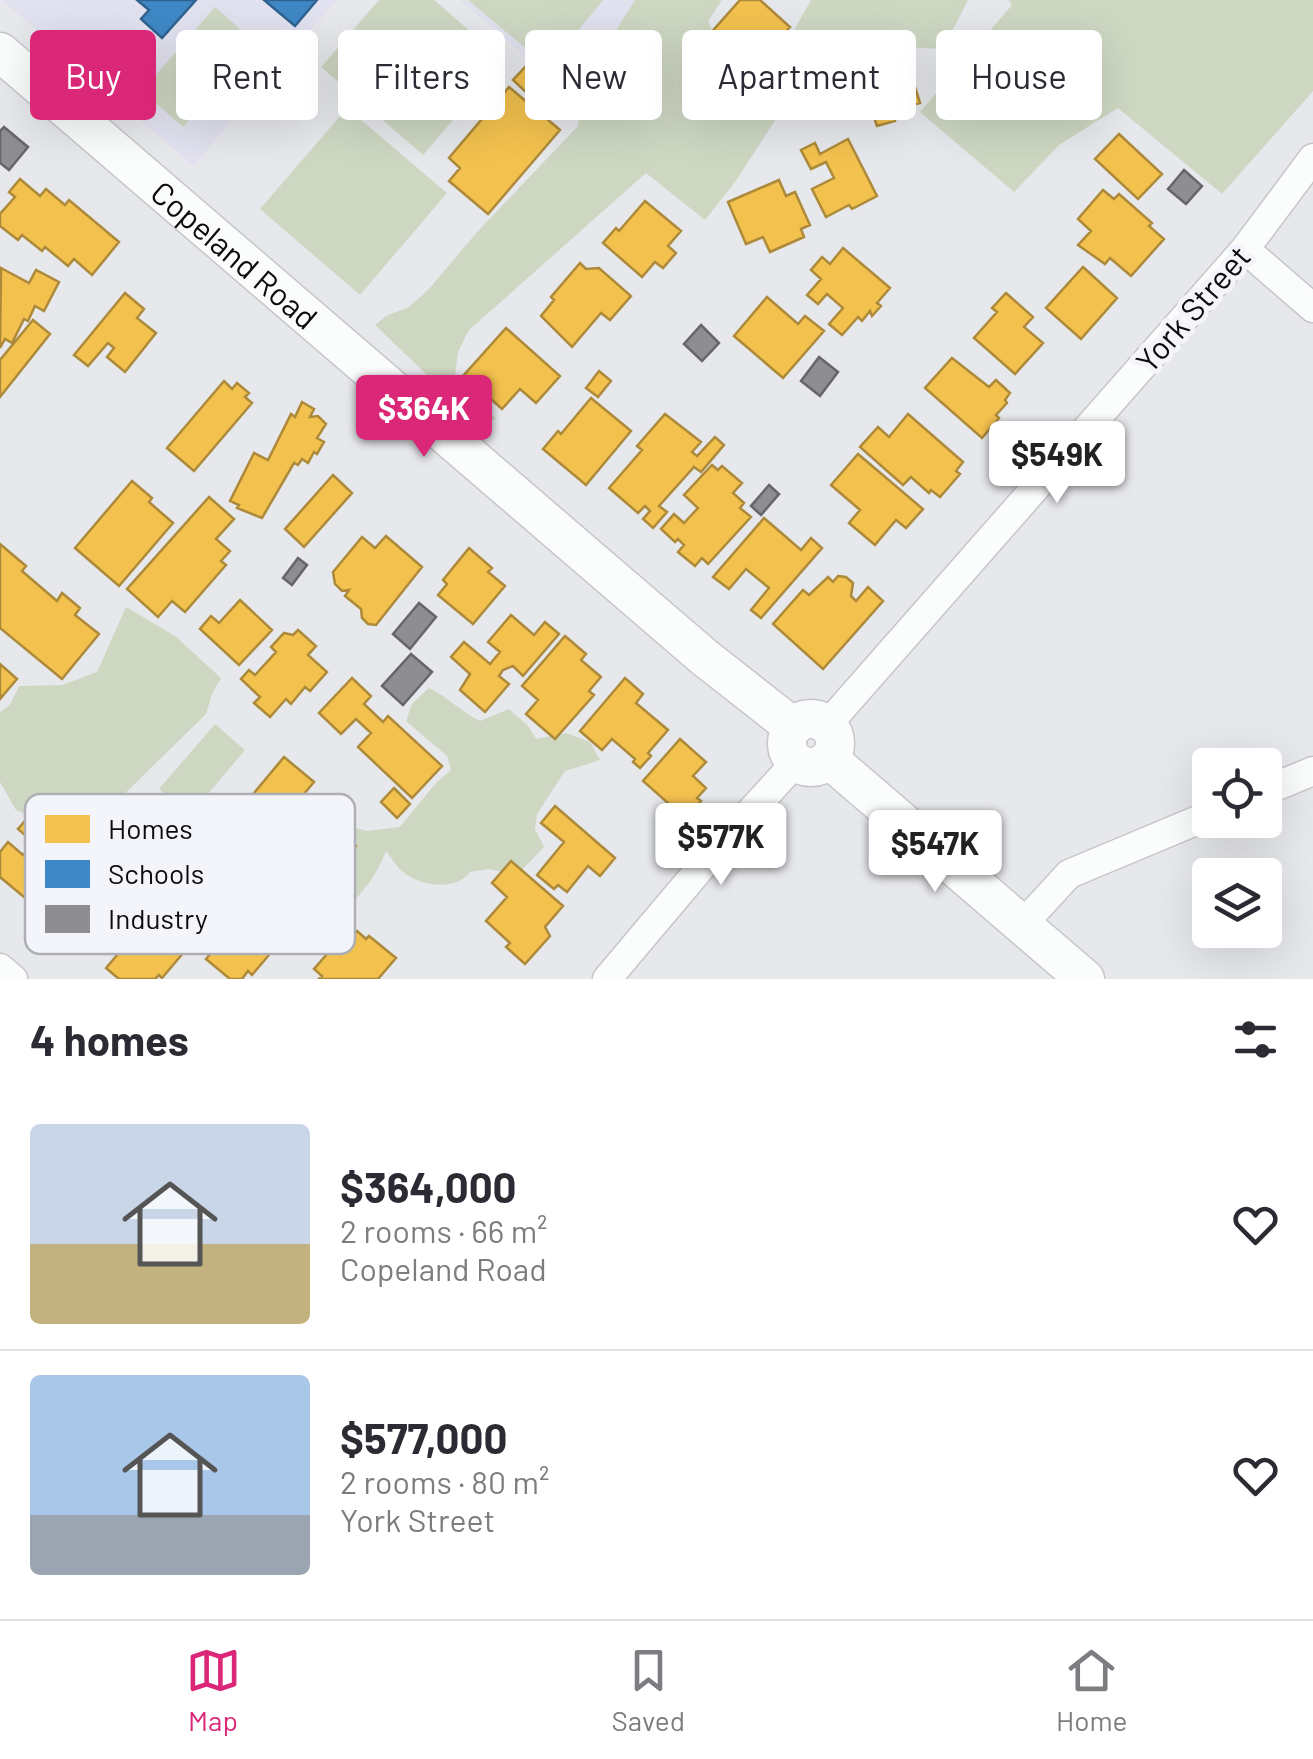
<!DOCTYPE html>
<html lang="en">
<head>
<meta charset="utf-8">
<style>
  :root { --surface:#fff; --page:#f2f2f3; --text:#2b2b33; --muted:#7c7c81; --line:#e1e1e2; --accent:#db2777 }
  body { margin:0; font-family:Barlow,sans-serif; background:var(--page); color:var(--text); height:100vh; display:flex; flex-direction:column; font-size:38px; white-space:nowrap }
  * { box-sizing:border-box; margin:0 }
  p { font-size:32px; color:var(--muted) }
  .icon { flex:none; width:55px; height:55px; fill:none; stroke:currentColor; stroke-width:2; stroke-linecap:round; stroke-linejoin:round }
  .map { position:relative; height:979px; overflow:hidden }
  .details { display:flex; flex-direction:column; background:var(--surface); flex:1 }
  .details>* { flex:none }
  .banner { position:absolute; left:30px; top:30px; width:1255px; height:90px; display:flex; gap:20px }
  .buttons { position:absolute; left:1192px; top:748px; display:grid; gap:20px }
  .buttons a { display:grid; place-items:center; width:90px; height:90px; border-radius:10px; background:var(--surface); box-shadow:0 10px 40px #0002; font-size:50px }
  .price { position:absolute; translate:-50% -85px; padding:0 22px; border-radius:10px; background:#fff; color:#222; font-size:32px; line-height:65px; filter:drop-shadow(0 2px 5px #0008) }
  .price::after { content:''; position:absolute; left:50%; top:60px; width:30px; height:22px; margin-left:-15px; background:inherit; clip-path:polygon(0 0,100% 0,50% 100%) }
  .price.active { background:var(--accent); color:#fff }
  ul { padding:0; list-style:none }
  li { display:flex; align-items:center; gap:30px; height:250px; padding:0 30px }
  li+li { border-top:2px solid var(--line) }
  li span { display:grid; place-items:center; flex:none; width:280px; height:200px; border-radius:10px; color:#555 }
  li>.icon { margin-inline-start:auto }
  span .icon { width:120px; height:120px; fill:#fffc; stroke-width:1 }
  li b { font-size:42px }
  h2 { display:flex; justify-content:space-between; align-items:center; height:120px; padding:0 30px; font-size:42px }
  .pill { padding:0 35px; border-radius:10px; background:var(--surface); box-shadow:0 10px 40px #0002; font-size:35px; line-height:90px }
  .pill.active { background:var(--accent); color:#fff }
  .dock { display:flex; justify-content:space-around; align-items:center; height:140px; border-top:2px solid var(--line); background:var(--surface); font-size:28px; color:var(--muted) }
  .dock a { display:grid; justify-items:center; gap:5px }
  .dock .active { color:var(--accent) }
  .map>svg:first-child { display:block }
  .education { fill:#e2e1ef }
  .green { fill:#cdd7c2 }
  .homes { fill:#f2c14e; stroke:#ad8a3a; stroke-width:2.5 }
  .schools { fill:#3f88c5; stroke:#2f628e; stroke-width:2.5 }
  .industry { fill:#8d8d92; stroke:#66666a; stroke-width:2.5 }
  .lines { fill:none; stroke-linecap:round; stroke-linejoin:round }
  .street-casing { stroke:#c5c6c9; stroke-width:31 }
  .secondary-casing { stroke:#c5c6c9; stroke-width:41 }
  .street { stroke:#fbfcfc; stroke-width:28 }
  .secondary { stroke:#fbfcfc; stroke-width:38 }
  .labels { text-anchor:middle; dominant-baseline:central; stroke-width:10; stroke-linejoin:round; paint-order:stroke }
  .street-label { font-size:32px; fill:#0b0b0d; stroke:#f4f5fb }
  .key { fill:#f4f5fb; stroke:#aeafb4; stroke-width:2.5 }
  .key-label { font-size:28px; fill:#0b0b0d }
</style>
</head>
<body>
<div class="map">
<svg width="1313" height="979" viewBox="0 0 1313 979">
  <rect width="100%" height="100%" fill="#e7e8ec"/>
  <path class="education" d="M2,0H337L193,166Z
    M460,0H684L608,129Z"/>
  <path class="green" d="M379,0H434L504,60L423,155L321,67Z
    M468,0H603L548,67Z
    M635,0H722L708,21L725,59L754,80L787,43L811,0H968L943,49L882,46L789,99L735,182L705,220L646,173L469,330L458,352L455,376L496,419L483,423L473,419L375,325L386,316L409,307L428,290L479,230L578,126L582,101L597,61Z
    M1008,0H1313V91L1222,194L1118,108L1059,145L1014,192L920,112L1012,5Z
    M215,7L257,44L183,127L142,91Z
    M347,108L447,193L360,295L260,209Z
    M126,607L175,636L221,678L212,694L206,714L107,811L133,851L157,864L193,857L238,891L197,887L175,899L135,886L89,857L80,836L16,810L0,782V712L10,705L19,686L62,685L97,672Z
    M429,688C448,697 460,711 480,721L509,709L528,726L536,739L566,733L590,742L600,760L565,771L537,814L535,829L544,847L517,875L489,869L470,872C455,892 419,886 402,871C396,866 391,857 386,851C377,875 359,900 337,915L317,901C352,872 352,871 350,826L366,831L400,827L435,784L451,770L447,756L406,721L412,704Z
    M215,724L245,750L190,815L159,789Z"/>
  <path class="homes" d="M740,0H760L790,27L750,71L709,35Z
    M527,65L557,93L543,108L513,80Z
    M911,74L920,103L892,111L895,121L877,126L872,112L867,113L862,98L867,96L865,88Z
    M509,87L560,130L488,214L449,181L460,168L449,158Z
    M1119,134L1162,174L1138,199L1095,159Z
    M848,139L877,196L852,209L849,205L826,217L812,189L834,178L826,162L811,169L801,150L815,143L820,154Z
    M20,179L40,196L46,189L65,205L69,200L119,242L92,275L74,259L68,266L45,247L42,251L22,235L18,240L0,226V214L15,197L9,192Z
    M779,180L786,196L795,192L810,225L801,229L804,237L770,252L763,237L746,244L728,202Z
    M1103,190L1114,199L1119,194L1152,223L1149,226L1164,239L1131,276L1110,258L1105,264L1078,245L1091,231L1078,219Z
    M645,201L681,231L668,246L676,253L663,268L655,262L642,277L603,243L616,228L619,231Z
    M843,248L890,288L877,303L881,306L872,316L870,311L862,321L858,317L842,335L829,324L843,308L827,294L818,304L807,295L821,279L811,270L822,257L830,264Z
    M580,263L586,269L599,268L631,296L610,320L601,313L572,347L541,316L554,300L551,297Z
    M1083,267L1117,298L1081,339L1046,308Z
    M1,268L29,283L36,270L59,282L44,311L35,306L28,321L24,319L12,343L5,339L0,348Z
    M125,293L144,309L137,318L156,333L125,372L107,357L114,348L108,343L88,366L74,355Z
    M1006,293L1033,317L1024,327L1043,343L1015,374L974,338L997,312L992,308Z
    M767,297L798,324L805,316L824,331L783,378L734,336Z
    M33,320L50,334L0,397V360Z
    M506,328L560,376L536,403L520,389L502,409L464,375Z
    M952,358L989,387L996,380L1010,393L1005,400L1007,403L996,415L999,418L982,438L925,388Z
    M599,371L611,381L598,397L586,388Z
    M224,381L232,389L237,383L249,393L245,397L252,403L194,471L167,448Z
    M591,398L631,431L586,485L543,449L558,431L561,434Z
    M302,402L314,409L310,417L318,416L326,424L317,438L324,442L317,454L314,452L308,463L302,459L298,465L294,463L262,518L237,508L239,505L230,501L254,453L268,460L291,414L295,417Z
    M665,414L701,442L692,452L697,456L715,437L724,445L701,472L694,467L659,506L667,512L653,528L643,519L650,511L645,506L638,513L609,488L642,450L637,446Z
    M908,414L963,462L956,471L960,474L940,497L931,490L929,493L911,477L903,485L860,447L878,427L889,437Z
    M858,454L923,509L906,528L896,520L875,545L849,523L860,510L831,485Z
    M712,465L718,470L722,466L742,483L733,493L744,503L740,508L751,517L708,564L702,558L695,566L678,552L684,545L678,539L675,542L661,529L674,514L684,523L698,508L684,495Z
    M333,475L352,493L304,547L285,529Z
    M132,481L152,498L149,502L173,523L119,586L75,548Z
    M209,497L234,519L216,539L230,551L221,561L226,565L185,612L172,601L158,617L127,589Z
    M764,518L801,550L811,538L822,548L761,618L751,610L769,588L746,569L729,589L713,577Z
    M386,536L422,567L376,625L368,624L362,618L361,609L345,596L349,590L342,591L335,584L333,572L362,537L375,548Z
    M0,544L26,566L22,571L57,601L62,593L80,608L75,615L99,634L62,679L0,628Z
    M469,548L492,568L488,572L505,586L473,624L438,595L447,584L443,580Z
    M838,576L846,577L853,583L851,596L856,601L868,587L883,601L823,669L773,624L803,590L809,595L828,577L833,582Z
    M240,600L272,630L239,665L200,629L211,616L219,623Z
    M511,615L534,635L545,622L559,634L523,676L513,666L503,670L499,676L509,684L485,712L460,690L470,674L451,657L464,642L490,664L500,652L488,642Z
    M298,630L316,646L308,655L327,672L310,691L305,687L291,704L286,699L270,717L254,703L260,697L241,679L249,670L255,675L276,652L271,647L284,633L293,635Z
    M565,636L586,654L581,660L601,677L589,691L594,695L555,739L526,714L538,700L522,686Z
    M0,664L17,679L0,699Z
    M352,678L371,696L364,704L383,722L388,716L442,766L412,798L358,747L371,733L356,719L341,734L319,713Z
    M625,678L643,694L636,703L668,730L648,753L651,756L640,768L633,762L635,759L612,739L602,750L580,731Z
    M680,739L706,762L693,776L706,788L697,798L701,801L686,819L643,781Z
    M284,757L314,782L278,825L286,831L285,842L270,856L252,853L247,860L225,842L220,849L203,835L229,803L234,807L244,795L249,799Z
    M394,788L410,804L397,818L381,802Z
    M555,806L615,858L600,876L588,866L567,892L558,885L554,889L537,875L564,842L541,823Z
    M37,807L74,838L24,897L0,877V852L8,842L23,855L34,843L18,829Z
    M319,813L356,846L316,893L307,886L286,911L267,895L286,873L276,864Z
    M511,861L563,906L545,927L550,936L525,964L506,947L510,943L486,921L507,897L492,883Z
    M267,895L286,911L273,926L285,936L252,975L248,971L242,979H230L206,959L240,918L244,922Z
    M194,916L206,926L162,978L159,975L155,979H119L106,968L129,941L135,946L144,937L159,947L172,931L177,935Z
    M357,931L366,939L369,936L396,958L378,979H319L322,976L314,969L341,938L347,943Z"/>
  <path class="schools" d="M137,0H196L162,38L141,19L149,10Z
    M264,0H317L295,26Z"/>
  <path class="industry" d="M4,127L28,147L9,170L0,163V131Z
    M1184,170L1202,186L1186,204L1168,189Z
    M701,325L719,343L702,361L684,344Z
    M819,357L838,372L820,396L801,381Z
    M769,485L779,494L761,515L751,506Z
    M298,558L307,565L292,585L283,578Z
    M419,603L436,617L410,649L393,634Z
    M411,654L432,672L403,705L382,686Z"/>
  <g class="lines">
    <defs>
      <path id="street" d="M1245,249L1313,308
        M827,725L1245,249L1313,158
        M1265,791L1313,771
        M1022,925L1069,874L1210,815
        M0,968L13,979
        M607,979L714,852L796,762"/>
      <g id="secondary">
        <path id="s1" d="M0,52L704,657L793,727"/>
        <circle cx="811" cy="743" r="24"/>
        <path d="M829,759L1085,979"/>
      </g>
    </defs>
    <use href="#street" class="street-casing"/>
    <use href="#secondary" class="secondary-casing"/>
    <use href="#street" class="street"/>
    <use href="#secondary" class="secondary"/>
  </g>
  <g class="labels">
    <g class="street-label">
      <text stroke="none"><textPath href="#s1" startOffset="310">Copeland Road</textPath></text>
      <text transform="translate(1192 308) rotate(-49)">York Street</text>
    </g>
  </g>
  <rect x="25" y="794" width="330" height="160" rx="15" class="key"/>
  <rect x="45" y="815" width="45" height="28" fill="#f2c14e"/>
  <rect x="45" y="860" width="45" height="28" fill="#3f88c5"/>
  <rect x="45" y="905" width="45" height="28" fill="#8d8d92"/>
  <g class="key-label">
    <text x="108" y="839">Homes</text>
    <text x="108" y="884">Schools</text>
    <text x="108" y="929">Industry</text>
  </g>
</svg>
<div class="buttons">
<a><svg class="icon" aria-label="locate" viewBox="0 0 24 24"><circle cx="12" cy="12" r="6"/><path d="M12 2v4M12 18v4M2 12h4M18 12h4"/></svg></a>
<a><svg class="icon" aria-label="layers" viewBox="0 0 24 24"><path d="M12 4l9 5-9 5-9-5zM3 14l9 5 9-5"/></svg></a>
</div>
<b class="price active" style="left:424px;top:460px">$364K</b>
<b class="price" style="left:1057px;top:506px">$549K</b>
<b class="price" style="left:721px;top:888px">$577K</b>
<b class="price" style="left:935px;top:895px">$547K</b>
<div class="banner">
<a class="pill active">Buy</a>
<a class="pill">Rent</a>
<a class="pill">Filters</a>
<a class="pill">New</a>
<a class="pill">Apartment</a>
<a class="pill">House</a>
</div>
</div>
<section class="details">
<h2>4 homes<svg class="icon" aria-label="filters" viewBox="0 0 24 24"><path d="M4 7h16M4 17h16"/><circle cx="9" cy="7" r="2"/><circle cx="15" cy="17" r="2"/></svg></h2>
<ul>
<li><span style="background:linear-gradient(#c9d6e8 60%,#c2b280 0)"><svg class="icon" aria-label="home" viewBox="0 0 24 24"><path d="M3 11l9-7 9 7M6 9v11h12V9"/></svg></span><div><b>$364,000</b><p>2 rooms · 66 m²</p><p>Copeland Road</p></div><svg class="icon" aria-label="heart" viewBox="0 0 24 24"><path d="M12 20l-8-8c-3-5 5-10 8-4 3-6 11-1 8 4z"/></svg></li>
<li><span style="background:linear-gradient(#a9c7e8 70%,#9aa5b1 0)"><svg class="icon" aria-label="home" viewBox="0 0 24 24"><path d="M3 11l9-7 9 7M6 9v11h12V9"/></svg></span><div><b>$577,000</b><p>2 rooms · 80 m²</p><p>York Street</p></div><svg class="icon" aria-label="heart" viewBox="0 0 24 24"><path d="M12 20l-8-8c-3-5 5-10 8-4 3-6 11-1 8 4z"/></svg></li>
</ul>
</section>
<nav class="dock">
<a class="active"><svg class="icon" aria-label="map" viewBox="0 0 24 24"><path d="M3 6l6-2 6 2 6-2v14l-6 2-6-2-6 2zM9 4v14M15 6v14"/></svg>Map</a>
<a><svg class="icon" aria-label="saved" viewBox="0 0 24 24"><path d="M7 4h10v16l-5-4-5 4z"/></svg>Saved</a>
<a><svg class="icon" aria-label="home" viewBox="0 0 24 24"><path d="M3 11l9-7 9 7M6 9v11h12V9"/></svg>Home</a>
</nav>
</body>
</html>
